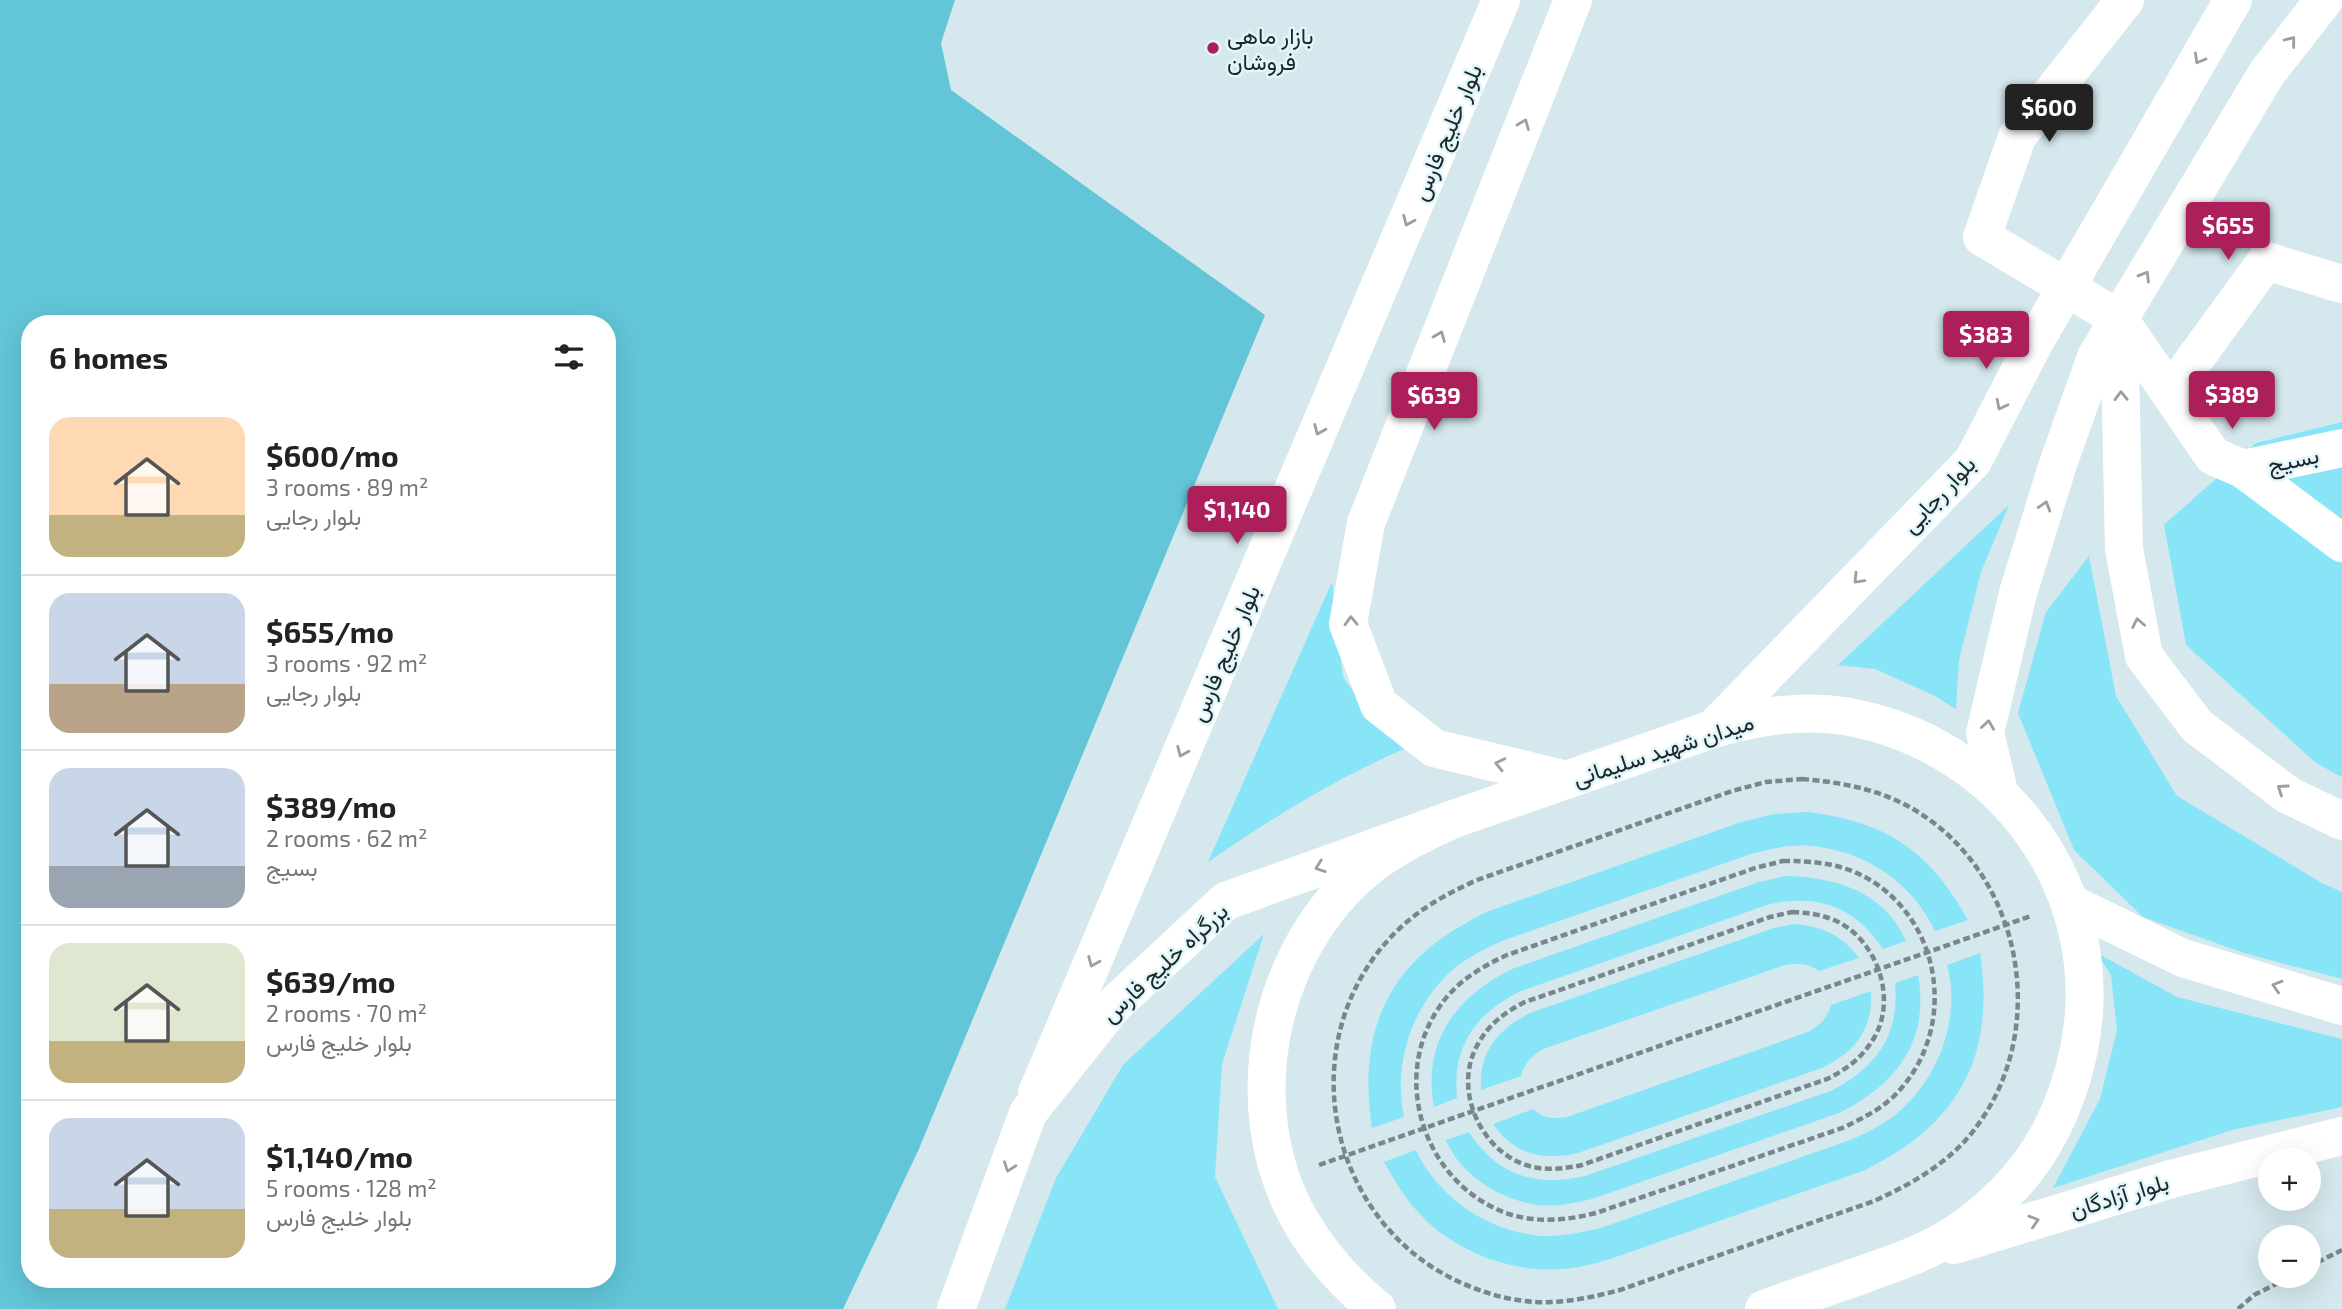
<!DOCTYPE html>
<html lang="en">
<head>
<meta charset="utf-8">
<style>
  :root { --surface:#fff; --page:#f2f2f2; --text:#222; --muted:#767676; --line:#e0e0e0; --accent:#ad1f5a }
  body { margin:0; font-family:"Exo 2",Vazirmatn,sans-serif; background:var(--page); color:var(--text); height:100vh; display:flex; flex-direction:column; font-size:26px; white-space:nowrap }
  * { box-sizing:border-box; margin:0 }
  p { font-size:23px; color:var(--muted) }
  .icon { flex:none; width:38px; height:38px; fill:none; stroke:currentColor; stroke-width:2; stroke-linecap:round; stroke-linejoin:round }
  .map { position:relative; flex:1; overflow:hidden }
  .sheet { position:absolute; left:21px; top:315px; width:595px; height:973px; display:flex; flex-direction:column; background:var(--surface); border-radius:28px; box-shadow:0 7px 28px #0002 }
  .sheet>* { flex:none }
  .fabs { position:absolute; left:2258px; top:1148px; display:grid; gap:14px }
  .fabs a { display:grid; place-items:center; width:63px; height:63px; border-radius:50%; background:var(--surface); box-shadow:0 7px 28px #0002; font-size:35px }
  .price { position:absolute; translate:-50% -60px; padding:0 16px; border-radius:7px; background:var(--accent); color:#fff; font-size:23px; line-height:46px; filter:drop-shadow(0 2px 4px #0008) }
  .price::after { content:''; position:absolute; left:50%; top:42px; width:21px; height:16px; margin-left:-10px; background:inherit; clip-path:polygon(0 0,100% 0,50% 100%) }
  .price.active { background:#222; color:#fff }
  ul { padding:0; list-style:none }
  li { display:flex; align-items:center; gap:21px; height:175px; padding:0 28px }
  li+li { border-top:2px solid var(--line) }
  li span { display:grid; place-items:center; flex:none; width:196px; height:140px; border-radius:21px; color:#555 }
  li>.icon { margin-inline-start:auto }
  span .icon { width:84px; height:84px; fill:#fffc; stroke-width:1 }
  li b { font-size:30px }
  h2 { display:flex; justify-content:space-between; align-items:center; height:84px; padding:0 28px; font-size:30px }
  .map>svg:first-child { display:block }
  .green { fill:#88e5f8 }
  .water { fill:#62c5d8; fill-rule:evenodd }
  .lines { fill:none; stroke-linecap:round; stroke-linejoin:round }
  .path { stroke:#79868a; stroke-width:4.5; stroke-dasharray:7 3.5; stroke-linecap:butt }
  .minor { stroke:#fff; stroke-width:38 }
  .secondary { stroke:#fff; stroke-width:38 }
  .primary { stroke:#fff; stroke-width:38 }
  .trunk { stroke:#fff; stroke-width:38 }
  .oneway { stroke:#9b9e9f }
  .poi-dot { fill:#ad1f5a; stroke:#e1f6fa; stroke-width:2.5 }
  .labels { text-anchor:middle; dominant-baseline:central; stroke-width:5; stroke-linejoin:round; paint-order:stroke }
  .poi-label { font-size:23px; fill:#202729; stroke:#e1f6fa; text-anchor:start }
  .street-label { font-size:23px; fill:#202729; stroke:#e1f6fa }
</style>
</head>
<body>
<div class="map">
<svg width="2342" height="1309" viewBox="0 0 2342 1309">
  <rect width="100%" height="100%" fill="#d4e8ed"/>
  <path class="green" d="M2342,422V777L2316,763L2186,645L2164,525L2256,443Z
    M2009,505L1981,572L1959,660L1956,709L1933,695L1875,669L1838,665Z
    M2089,556L2116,696L2177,796L2322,883L2342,892V979L2244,953L2143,917L2074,850L2018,713L2046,612Z
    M1332,582L1343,677L1367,711L1406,748C1336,778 1271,819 1208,862Z
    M1808,812C1887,822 1929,850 1968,920L1935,931C1912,882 1864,850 1810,846C1790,844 1771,849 1751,854L1502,941C1483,950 1465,958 1450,972C1411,1009 1393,1064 1404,1117L1372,1128C1356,1023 1393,956 1489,911L1741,822L1774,814Z
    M1786,876C1835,877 1885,892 1906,941L1883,949C1855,906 1816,893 1767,905L1521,991C1475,1014 1452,1046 1457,1098L1434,1107C1422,1041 1456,997 1512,969L1759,882Z
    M1794,924C1822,926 1842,935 1859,958L1819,971C1808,963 1798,963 1785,965L1543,1049C1532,1056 1525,1062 1521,1076L1481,1090C1479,1052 1497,1030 1530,1013L1774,928Z
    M1264,934L1222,1064L1215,1177L1278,1309H1005L1056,1178L1123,1065Z
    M1980,953C1996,1058 1958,1125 1863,1171L1610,1259C1600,1262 1590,1265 1579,1267C1524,1277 1459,1256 1421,1215C1405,1199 1395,1181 1384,1162L1416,1150C1439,1199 1488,1231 1541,1236C1561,1237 1581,1232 1601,1228L1850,1140C1869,1132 1887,1123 1902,1109C1940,1074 1961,1016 1947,965Z
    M2097,953L2177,997L2342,1039V1107L2232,1130L2053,1188L2100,1099L2117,1030L2111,975Z
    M1918,975C1930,1041 1896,1085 1839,1113L1592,1199C1574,1203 1556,1207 1537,1205C1500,1199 1460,1175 1446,1140L1469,1132C1497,1176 1536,1187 1585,1176L1831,1091C1876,1068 1900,1035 1895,983Z
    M1871,991C1873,1030 1855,1052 1822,1068L1578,1153C1543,1161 1515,1155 1493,1124L1533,1109C1544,1119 1554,1119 1567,1117L1808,1032C1820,1025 1827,1019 1831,1005Z"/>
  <path class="water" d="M0,0H955L941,43L951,90L1265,315L918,1151L843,1309H0ZM30,324H607V1279H30Z"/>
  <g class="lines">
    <path class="path" d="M1802,779C1838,782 1872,788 1904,804C2027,868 2056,1042 1963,1143C1938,1169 1907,1186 1874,1201L1620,1290C1597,1296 1575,1301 1552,1302C1510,1304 1467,1289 1432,1267C1322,1195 1299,1036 1390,938C1415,911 1444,895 1477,880L1732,791L1766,782Z
      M1783,861C1812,861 1839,863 1865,877C1945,921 1958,1033 1894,1096C1880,1110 1862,1118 1845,1127L1596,1213C1568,1220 1541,1223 1512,1215C1426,1188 1388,1080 1440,1006C1456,982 1481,967 1507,955L1755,868Z
      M1792,912C1807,913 1820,914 1834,920C1876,938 1898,997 1874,1038C1862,1058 1847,1069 1827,1079L1582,1165C1568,1168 1554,1170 1539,1168C1485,1161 1450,1092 1478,1044C1489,1024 1505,1012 1525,1002L1770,917Z
      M1319,1165L2031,916
      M2308,1267L2342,1250
      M2238,1309L2254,1295L2292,1276"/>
    <path class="minor" d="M2125,0L2017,137L1982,237L2119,319L2213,456L2243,469L2342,543
      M2170,393L2266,261L2342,284
      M2243,469L2342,448"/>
    <path class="secondary" d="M1713,729L1973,461L2034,343L2233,0
      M1567,780L1434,748L1379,705L1348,624L1366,523L1573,0
      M1999,792L1985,733L2018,593L2058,464L2096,357L2267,73L2324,0
      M1037,1093L1501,0"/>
    <path class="primary" d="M2119,319L2124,549L2144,656L2197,726L2288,795L2342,821
      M2070,903L2183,958L2342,1006
      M1954,1245L2171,1179L2342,1136
      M1377,1309C1346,1284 1321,1256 1301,1222C1233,1105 1269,938 1379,859C1403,843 1427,831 1454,819L1713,729C1756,717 1799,709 1844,716C2004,743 2113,893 2078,1054C2067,1105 2043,1156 2005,1193C1985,1213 1963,1231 1938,1244C1915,1257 1889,1265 1864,1274C1831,1286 1797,1297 1764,1309"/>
    <path class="trunk" d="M956,1309L1028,1113L1114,1005L1226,901L1454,819"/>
  </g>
  <defs><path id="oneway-chevron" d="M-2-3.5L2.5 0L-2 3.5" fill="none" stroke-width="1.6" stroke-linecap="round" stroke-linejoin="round" transform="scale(1.75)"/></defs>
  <g class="oneway">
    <use href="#oneway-chevron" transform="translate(2291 41) rotate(-52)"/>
    <use href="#oneway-chevron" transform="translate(2199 59) rotate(120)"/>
    <use href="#oneway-chevron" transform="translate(1524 124) rotate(-68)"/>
    <use href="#oneway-chevron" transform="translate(1408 221) rotate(113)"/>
    <use href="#oneway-chevron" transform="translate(2145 276) rotate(-59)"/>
    <use href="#oneway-chevron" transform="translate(1440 336) rotate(-68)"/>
    <use href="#oneway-chevron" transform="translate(2121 396) rotate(-91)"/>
    <use href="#oneway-chevron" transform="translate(2001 405) rotate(117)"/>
    <use href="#oneway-chevron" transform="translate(1319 430) rotate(113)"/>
    <use href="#oneway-chevron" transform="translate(2045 506) rotate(-73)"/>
    <use href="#oneway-chevron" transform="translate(1858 579) rotate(134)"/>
    <use href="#oneway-chevron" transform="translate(1351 621) rotate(-92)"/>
    <use href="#oneway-chevron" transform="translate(2138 623) rotate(-101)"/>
    <use href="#oneway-chevron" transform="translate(1988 725) rotate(-82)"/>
    <use href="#oneway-chevron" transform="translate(1182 752) rotate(113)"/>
    <use href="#oneway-chevron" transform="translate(1500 764) rotate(-167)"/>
    <use href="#oneway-chevron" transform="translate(2282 789) rotate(-145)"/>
    <use href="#oneway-chevron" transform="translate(1320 867) rotate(160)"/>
    <use href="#oneway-chevron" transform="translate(1093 962) rotate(113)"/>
    <use href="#oneway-chevron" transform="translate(2277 986) rotate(-163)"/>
    <use href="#oneway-chevron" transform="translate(1009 1167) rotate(110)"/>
    <use href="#oneway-chevron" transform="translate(2034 1221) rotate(-17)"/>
  </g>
  <circle class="poi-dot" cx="1213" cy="48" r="7"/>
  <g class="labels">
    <g class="poi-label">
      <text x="1227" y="35">بازار ماهی<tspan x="1227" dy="26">فروشان</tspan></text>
    </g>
    <g class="street-label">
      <text transform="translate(1446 132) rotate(-67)">بلوار خلیج فارس</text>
      <text transform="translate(2293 459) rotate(-12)">بسیج</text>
      <text transform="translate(1938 494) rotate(-47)">بلوار رجایی</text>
      <text transform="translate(1224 653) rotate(-67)">بلوار خلیج فارس</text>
      <text transform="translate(1663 749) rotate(-18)">میدان شهید سلیمانی</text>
      <text transform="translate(1164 962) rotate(-43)">بزرگراه خلیج فارس</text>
      <text transform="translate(2119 1195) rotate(-17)">بلوار آزادگان</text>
    </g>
  </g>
</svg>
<div class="fabs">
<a>+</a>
<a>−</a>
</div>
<b class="price active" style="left:2049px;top:144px">$600</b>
<b class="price" style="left:2228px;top:262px">$655</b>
<b class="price" style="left:1986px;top:371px">$383</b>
<b class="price" style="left:2232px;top:431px">$389</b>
<b class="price" style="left:1434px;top:432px">$639</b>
<b class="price" style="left:1237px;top:546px">$1,140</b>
<section class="sheet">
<h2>6 homes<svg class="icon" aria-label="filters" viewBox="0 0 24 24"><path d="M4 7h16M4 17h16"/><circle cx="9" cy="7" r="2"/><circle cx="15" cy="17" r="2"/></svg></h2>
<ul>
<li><span style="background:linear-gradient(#ffd9b3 70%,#c2b280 0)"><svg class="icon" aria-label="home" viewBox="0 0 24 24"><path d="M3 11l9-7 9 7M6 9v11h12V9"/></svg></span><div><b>$600/mo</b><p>3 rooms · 89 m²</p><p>بلوار رجایی</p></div></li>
<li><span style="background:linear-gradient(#c9d6e8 65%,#b9a48a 0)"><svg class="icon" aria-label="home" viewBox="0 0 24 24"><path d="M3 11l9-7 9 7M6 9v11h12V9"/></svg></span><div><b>$655/mo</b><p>3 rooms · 92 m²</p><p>بلوار رجایی</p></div></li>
<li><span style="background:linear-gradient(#c9d6e8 70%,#9aa5b1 0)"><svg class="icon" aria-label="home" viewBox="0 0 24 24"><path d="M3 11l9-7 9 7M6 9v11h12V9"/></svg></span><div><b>$389/mo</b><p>2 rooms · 62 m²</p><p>بسیج</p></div></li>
<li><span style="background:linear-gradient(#dfe7d0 70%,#c2b280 0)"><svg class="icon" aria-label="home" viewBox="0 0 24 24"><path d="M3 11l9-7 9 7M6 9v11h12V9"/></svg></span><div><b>$639/mo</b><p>2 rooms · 70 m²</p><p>بلوار خلیج فارس</p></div></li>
<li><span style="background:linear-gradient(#c9d6e8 65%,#c2b280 0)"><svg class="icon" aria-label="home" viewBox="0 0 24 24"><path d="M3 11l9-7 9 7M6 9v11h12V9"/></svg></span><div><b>$1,140/mo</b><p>5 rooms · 128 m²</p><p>بلوار خلیج فارس</p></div></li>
</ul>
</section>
</div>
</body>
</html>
